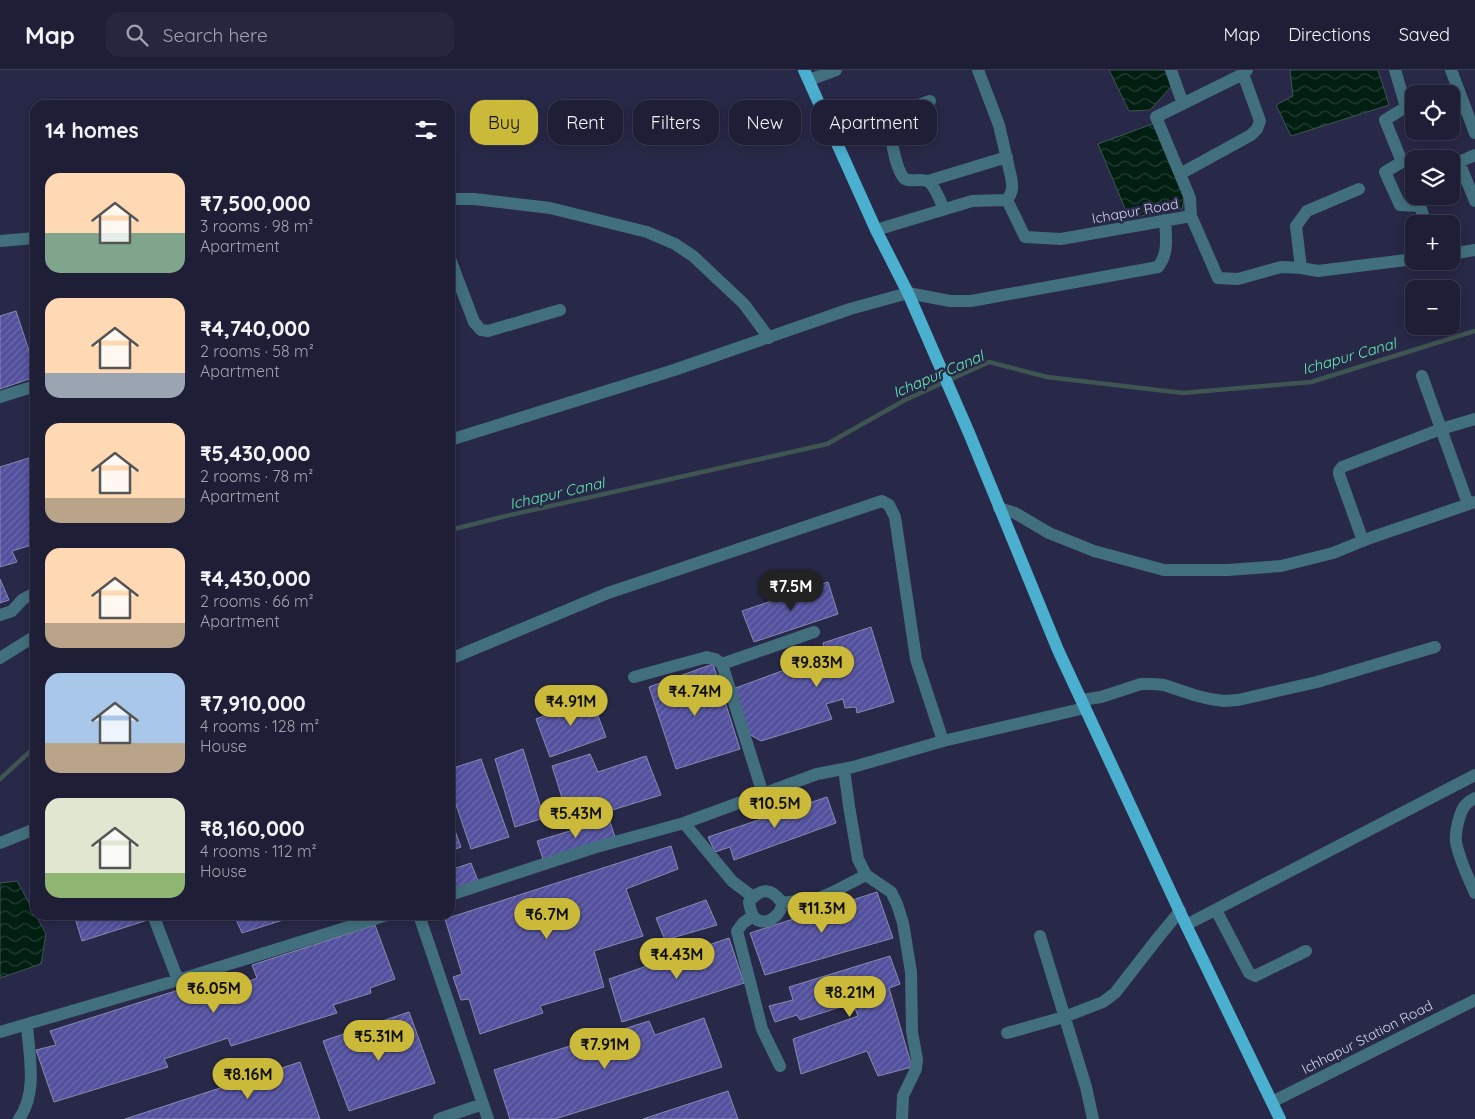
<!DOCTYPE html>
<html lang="en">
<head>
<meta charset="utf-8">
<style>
  :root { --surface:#1e1e36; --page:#26273e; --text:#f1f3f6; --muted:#a1a2ad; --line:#3c3c51; --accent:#cbba39 }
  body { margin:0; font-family:Quicksand,sans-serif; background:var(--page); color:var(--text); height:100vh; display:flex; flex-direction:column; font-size:19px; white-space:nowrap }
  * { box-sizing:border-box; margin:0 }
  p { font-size:16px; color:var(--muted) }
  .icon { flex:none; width:28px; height:28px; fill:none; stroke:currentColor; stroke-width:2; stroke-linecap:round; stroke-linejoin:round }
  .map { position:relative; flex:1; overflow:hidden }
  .panel { position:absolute; left:30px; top:30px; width:425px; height:820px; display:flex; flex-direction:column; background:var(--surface); border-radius:15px; box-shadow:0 2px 12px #0003,0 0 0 1px var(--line) }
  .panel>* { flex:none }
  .banner { position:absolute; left:470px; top:30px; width:475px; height:45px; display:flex; gap:10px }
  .buttons { position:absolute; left:1405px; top:15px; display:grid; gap:10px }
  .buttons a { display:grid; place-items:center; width:55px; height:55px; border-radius:10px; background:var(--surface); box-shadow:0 2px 12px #0003,0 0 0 1px var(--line); font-size:25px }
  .price { position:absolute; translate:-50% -42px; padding:0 11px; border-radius:18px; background:var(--accent); color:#111; font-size:16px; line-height:32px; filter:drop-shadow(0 1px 2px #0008) }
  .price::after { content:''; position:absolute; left:50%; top:30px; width:15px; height:11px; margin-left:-8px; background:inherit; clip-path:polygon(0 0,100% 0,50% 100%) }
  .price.selected { background:#222; color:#fff }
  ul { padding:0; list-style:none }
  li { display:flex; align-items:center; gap:15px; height:125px; padding:0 15px }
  li span { display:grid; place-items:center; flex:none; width:140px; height:100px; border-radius:15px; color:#555 }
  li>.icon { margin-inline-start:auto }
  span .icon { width:60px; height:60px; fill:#fffc; stroke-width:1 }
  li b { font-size:21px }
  h2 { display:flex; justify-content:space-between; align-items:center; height:60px; padding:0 15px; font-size:21px }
  .chip { padding:0 18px; border-radius:15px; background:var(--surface); box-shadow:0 2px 12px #0003,0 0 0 1px var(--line); font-size:18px; line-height:45px }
  .chip.selected { background:var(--accent); color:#111 }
  header { display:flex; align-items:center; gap:30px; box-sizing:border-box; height:70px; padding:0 25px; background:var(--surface); border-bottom:1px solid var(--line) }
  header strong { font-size:24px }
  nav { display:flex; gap:28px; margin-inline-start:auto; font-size:18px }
  .search { width:350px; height:45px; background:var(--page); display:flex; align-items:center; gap:12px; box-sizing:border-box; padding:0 18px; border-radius:15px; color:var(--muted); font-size:19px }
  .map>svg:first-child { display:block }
  .water { fill:url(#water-waves); stroke:#3f5551 }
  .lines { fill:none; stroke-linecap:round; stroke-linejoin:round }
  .stream { stroke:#3f5551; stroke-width:4.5 }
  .building { fill:url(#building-hatch); stroke:#888ab0 }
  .minor { stroke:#426f7e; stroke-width:12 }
  .major { stroke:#4bb0cf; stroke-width:12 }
  .labels { text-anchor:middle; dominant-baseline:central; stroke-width:5; stroke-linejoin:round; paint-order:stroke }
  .street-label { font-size:14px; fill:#d1d2e7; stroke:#282848 }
  .water-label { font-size:15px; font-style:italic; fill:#60edaf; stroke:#282848 }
</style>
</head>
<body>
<header>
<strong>Map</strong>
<div class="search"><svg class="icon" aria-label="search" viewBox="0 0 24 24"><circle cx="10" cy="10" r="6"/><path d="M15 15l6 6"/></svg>Search here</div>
<nav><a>Map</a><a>Directions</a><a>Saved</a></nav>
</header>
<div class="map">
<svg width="1475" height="1049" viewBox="0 0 1475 1049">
  <defs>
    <pattern id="water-waves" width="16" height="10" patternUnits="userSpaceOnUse" patternTransform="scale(1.25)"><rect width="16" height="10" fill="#001f11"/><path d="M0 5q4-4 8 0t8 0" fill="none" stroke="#243f34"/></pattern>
    <pattern id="building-hatch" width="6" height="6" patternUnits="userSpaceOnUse" patternTransform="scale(1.25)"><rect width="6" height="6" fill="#53519e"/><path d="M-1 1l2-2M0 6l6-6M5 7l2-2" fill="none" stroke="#6b69ac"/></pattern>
  </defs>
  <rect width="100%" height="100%" fill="#282848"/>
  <path class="water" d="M1109,0H1167L1171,17L1150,40L1129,41Z
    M1290,0H1378L1389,35L1291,66L1276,35L1293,26Z
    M1155,53L1184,128L1182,139L1129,148L1098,74Z
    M17,811L46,864L41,894L0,908V813Z"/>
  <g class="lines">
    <path class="stream" d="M450,460L506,446L827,374L905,330L989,292L1047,307L1183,323L1311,312L1475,261
      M0,709L35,677"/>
  </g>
  <path class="building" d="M16,241L35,299V307L0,319V246Z
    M35,386V474L12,481L17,492L0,497V397Z
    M0,509L9,530L0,533Z
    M828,512L838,544L754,572L742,541Z
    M871,557L894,632L857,643L856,637L845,638L843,629L826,634L832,649L761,671L749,664L733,619L825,585L823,573Z
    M713,594L740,679L676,699L649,617Z
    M591,627L606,667L550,687L536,649Z
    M523,679L544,748L515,757L495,689Z
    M590,684L598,702L646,686L661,725L570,753L552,696Z
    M481,689L509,767L471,779L450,717V699Z
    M827,727L836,753L734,790L730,777L715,782L708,767Z
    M450,747L461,777L450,781Z
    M609,749L615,767L543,789L537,771Z
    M671,776L678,799L626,819L643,866L594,881L604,917L540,936L543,943L480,964L469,929L461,930L453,907L462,904L445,849Z
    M471,793L478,811L450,819V800Z
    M877,822L893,868L765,905L750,863Z
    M706,830L717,855L665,870L656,848Z
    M74,845H146L148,850L82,871Z
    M234,845H299L242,863Z
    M375,855L395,909L370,918L371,923L333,935L337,943L231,976L228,968L164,989L168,997L54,1032L36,980L56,975L50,961L235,902L239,915L257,908L252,895Z
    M729,868L744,913L622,952L609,909Z
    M890,886L900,914L889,918L912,997L878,1006L867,981L801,1004L793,969L858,946L853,933L800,950L797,945L775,952L769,936L793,930L789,917Z
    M409,942L435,1013L349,1041L323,971Z
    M704,948L722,997L555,1049H510L494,1000L649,951L655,965Z
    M300,992L320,1049H125Z
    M728,1021L738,1049H643Z"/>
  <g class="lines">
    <path class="minor" d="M978,0L999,55L1011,107C1013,116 1013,122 1007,130
      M1171,0L1183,34
      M1395,0L1406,37L1385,50L1402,92L1385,102L1400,135L1420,136L1426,154
      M1451,0L1475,63
      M809,10L836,0
      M930,31L892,45L890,48L888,54C891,66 895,97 903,107C909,114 921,107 929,112C936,118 940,131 944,139
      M1475,85L1459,92L1475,131
      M1180,104L1251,65L1257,59L1260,51L1243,4
      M928,111L1007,87
      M450,129H474L550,138L647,162L675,174L693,186L744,234L769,268
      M1191,146L1190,128L1156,47L1243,4L1247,0
      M876,160L972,131L1007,130L1025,167L1061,169L1191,146L1218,208L1238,209L1281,197L1301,198L1318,201L1414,189
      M0,171L35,168
      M1451,184L1475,180
      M450,189L474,252L481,260L488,261L560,240
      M1301,198L1296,156L1307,141L1359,119
      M1422,306L1468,434
      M0,327L35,316
      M450,370L674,300L850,239L908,223L950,231H971L1158,197C1169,183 1166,167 1165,150
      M999,438L1015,443L1049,463L1094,481L1164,500H1228L1281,496L1333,483L1370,468L1475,432
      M1363,471L1339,404V401L1342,397L1441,359L1475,349
      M0,545L12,541L23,529L35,523
      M0,588L35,566
      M450,589L608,523L882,431L889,435L895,447L916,589L943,671
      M722,594L814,562
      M634,607L707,587L715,589L722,594L763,724
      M1082,630L1101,627L1141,614H1154L1164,615L1194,625L1210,629L1224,631L1238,630L1317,612L1435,577
      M844,699L849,736L858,789L866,805L891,822L897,834L903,853L911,902L912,962L917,989L916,999L903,1026L902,1049
      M1475,728C1465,733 1462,738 1459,749C1457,756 1455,764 1456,772C1459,789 1468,807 1475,823
      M684,753L732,811L753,827
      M0,773L35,759
      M450,825L593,778L684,753L817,704L853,697L943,671L1085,638
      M782,833C782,845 765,858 755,848C751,845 750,837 749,832C761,817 772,818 782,833L819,828L833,822L866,805
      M1216,840L1249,903L1255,906L1306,881
      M153,845L178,910
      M419,845L488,1049
      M753,846L743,853L737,861L762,959L780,996
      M1186,855L1475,705
      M1040,866L1086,1017L1093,1049
      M0,962L178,910L387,845
      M1007,963L1064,947L1103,932L1115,923L1157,869L1180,841
      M1272,1032L1475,930
      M19,1049C38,1022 29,986 27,955
      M439,1049L483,1034"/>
    <path class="major" d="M804,0L876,160L908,223L969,363L1058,580L1186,855L1280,1049"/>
  </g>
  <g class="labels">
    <g class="street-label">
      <text transform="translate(1135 141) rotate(-10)">Ichapur Road</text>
      <text transform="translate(1367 967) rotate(-27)">Ichhapur Station Road</text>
    </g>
    <g class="water-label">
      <text transform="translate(1349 286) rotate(-16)">Ichapur Canal</text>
      <text transform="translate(938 304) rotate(-23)">Ichapur Canal</text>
      <text transform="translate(557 423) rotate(-13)">Ichapur Canal</text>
    </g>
  </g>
</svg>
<div class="buttons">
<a><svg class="icon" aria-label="locate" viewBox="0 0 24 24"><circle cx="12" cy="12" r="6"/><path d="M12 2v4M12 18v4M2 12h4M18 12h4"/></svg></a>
<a><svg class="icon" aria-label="layers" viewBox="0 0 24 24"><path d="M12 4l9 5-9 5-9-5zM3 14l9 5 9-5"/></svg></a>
<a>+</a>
<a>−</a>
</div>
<b class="price selected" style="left:791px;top:542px">₹7.5M</b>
<b class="price" style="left:817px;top:618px">₹9.83M</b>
<b class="price" style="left:695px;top:647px">₹4.74M</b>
<b class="price" style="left:571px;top:657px">₹4.91M</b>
<b class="price" style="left:775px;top:759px">₹10.5M</b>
<b class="price" style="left:576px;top:769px">₹5.43M</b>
<b class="price" style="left:822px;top:864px">₹11.3M</b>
<b class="price" style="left:547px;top:870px">₹6.7M</b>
<b class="price" style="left:677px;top:910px">₹4.43M</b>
<b class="price" style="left:214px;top:944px">₹6.05M</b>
<b class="price" style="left:850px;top:948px">₹8.21M</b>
<b class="price" style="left:379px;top:992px">₹5.31M</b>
<b class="price" style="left:605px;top:1000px">₹7.91M</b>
<b class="price" style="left:248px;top:1030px">₹8.16M</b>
<div class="banner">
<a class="chip selected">Buy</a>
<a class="chip">Rent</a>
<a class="chip">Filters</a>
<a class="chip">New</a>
<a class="chip">Apartment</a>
</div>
<section class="panel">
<h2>14 homes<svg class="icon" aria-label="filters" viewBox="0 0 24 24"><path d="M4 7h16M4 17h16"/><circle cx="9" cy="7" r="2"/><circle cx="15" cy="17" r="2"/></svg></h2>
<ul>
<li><span style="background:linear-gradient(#ffd9b3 60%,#7fa58c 0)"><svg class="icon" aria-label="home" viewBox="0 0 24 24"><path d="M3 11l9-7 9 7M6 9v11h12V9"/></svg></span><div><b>₹7,500,000</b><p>3 rooms · 98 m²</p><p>Apartment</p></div></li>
<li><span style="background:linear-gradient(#ffd9b3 75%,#9aa5b1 0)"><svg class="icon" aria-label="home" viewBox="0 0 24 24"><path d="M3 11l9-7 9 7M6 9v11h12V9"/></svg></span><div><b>₹4,740,000</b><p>2 rooms · 58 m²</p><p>Apartment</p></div></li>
<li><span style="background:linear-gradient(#ffd9b3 75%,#b9a48a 0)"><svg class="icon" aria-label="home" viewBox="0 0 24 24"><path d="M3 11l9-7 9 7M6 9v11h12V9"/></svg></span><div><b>₹5,430,000</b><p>2 rooms · 78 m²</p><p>Apartment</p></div></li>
<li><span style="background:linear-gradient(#ffd9b3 75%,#b9a48a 0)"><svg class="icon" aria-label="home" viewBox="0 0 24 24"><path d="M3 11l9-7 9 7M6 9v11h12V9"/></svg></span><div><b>₹4,430,000</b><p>2 rooms · 66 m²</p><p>Apartment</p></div></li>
<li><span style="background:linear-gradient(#a9c7e8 70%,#b9a48a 0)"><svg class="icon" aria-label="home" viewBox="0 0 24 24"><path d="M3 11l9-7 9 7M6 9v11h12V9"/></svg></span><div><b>₹7,910,000</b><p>4 rooms · 128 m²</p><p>House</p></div></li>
<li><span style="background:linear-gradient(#dfe7d0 75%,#8fb573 0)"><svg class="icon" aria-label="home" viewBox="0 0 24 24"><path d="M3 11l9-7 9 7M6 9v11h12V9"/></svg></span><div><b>₹8,160,000</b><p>4 rooms · 112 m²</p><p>House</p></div></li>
</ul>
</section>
</div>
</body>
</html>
